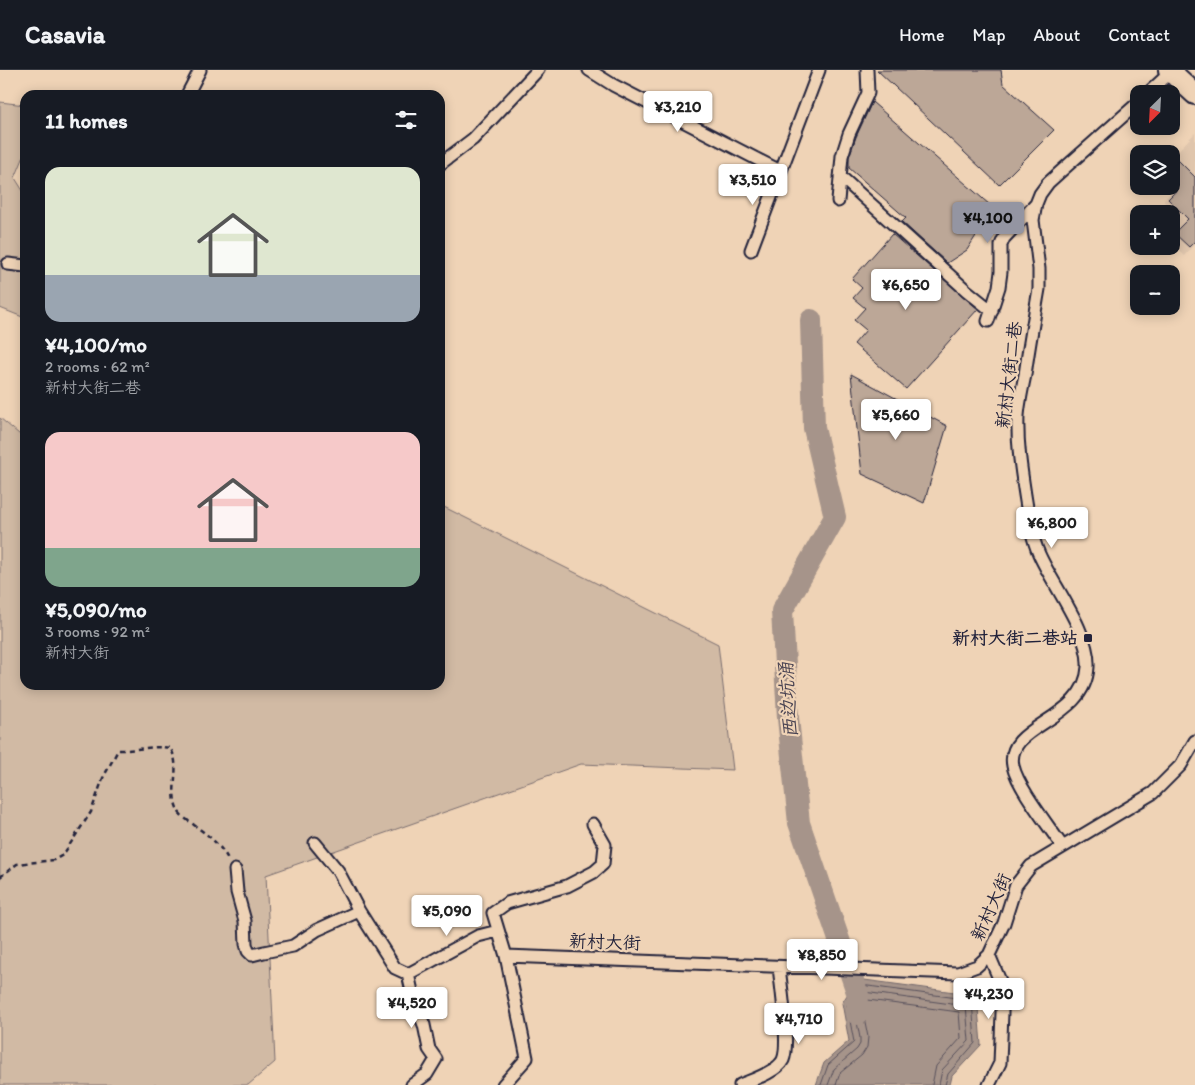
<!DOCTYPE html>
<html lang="en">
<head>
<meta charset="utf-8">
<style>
  :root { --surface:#171b24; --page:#20242c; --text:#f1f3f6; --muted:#9ea1a6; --line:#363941; --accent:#9495a2 }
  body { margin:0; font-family:Itim,"LXGW WenKai TC",sans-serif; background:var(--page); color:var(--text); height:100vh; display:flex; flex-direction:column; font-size:19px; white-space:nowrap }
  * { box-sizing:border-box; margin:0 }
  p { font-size:16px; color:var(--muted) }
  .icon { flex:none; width:28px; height:28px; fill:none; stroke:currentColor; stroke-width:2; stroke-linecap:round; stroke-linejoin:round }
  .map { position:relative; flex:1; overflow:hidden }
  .panel { position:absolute; left:20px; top:20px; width:425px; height:600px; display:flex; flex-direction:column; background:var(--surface); border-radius:15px; box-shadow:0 2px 12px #0003 }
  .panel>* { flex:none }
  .needle { width:32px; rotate:204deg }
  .controls { position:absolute; left:1130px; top:15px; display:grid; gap:10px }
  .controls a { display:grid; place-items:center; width:50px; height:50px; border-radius:10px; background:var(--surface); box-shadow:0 2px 12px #0003; font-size:25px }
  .price { position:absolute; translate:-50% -42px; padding:0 11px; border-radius:5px; background:#fff; color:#222; font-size:16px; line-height:32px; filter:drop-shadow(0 1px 2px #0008) }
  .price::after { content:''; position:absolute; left:50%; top:30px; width:15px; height:11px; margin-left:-8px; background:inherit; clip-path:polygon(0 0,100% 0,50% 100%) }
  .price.selected { background:var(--accent); color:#111 }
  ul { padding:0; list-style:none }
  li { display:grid; align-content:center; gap:10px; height:265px; padding:0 25px }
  li span { display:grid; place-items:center; height:155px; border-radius:15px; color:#555 }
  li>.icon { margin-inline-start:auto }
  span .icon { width:90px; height:90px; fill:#fffc; stroke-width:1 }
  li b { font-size:21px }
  h2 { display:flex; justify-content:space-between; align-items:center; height:60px; padding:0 25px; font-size:21px }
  header { display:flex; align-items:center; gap:30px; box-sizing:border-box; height:70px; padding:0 25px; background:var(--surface); border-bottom:1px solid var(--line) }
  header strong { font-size:24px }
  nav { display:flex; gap:28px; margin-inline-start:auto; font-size:18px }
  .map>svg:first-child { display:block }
  .built { fill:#e0c6ad }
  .green { fill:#d1baa4; stroke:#7a6e70 }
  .water { fill:#a6948a; stroke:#71666a }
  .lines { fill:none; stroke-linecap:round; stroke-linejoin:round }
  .shore { stroke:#57505b; stroke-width:1 }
  .river { stroke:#a6948a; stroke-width:22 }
  .building { fill:#bca797; stroke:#22223b }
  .street-casing { stroke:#22223b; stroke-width:15 }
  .highway-casing { stroke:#22223b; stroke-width:24 }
  .path { stroke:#22223b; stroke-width:2.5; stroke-dasharray:5 4; stroke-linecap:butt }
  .street { stroke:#efd3b6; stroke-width:11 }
  .highway { stroke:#efd3b6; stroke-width:20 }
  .poi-dot { fill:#22223b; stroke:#efd3b6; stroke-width:2 }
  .labels { text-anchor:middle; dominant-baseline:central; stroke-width:4.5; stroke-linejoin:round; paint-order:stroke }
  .street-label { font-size:18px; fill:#22223b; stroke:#efd3b6 }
  .poi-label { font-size:18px; font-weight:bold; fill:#22223b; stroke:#efd3b6; text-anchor:end }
  .water-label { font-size:19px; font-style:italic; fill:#4a4453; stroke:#efd3b6 }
</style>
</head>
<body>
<header>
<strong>Casavia</strong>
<nav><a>Home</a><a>Map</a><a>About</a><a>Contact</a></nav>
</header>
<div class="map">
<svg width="1195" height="1015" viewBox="0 0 1195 1015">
  <rect width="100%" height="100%" fill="#efd3b6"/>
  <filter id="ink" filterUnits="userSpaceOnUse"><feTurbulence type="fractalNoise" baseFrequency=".02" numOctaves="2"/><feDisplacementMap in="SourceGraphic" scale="10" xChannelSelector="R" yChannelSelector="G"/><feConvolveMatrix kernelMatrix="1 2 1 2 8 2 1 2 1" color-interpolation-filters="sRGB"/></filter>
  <g filter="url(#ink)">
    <path class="built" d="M1195,63V174L1184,186L1171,174V144H1167L1164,129L1171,122L1166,116H1171V88Z"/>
    <path class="green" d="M0,32L25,35V84L15,108L25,124V248L0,238Z
      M0,348L25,369V615H440V435L718,574L733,700L581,694L266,805L275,992L248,1015H0Z"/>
    <path class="water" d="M857,909L977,925L981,975L952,1006L950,1015H816L824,993L849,971L842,933Z"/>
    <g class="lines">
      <path class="shore" d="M821,1015L828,995L854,972L847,935L861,915L972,930L975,973L948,1004L945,1015
        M828,1015L834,999L857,979L860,974V968L854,936L864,922L966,936L969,971L942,1000L939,1015
        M836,1015L840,1003L862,985L867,977L868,967L862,937L868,930L959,942L961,968L936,996L932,1015"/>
      <path class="river" d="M811,250L814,358L835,447L782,541L788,648L799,753L858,925L857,944"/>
    </g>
    <path class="building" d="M877,0H1001L1003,14L1054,60L999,115Z
      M872,32L998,142L979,161L967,180L947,193L902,152L906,148L849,98V87L856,67Z
      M1171,83L1195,107V171L1189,177L1174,163L1188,149L1168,129L1177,120L1171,115Z
      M892,164L978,239L906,319L854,274L866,260L854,250L865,238L853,228L862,218L852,209Z
      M851,304L947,356L924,433L862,404Z"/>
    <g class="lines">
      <defs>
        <path id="street" d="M589,0L613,15L780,101
          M1147,24L1171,2
          M187,25L200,0
          M440,94L473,69L538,0
          M840,106L966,220L992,241
          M838,131L842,86L849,64L868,23L867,0
          M751,180L819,0
          M8,194L25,196
          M988,251L999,217L1001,202V175L1004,168L1036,134
          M315,773L338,801L359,841L395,898L408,904
          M1062,776C1049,756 1018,718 1013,696C1004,654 1085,652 1088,597C1090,562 1053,516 1039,484C1031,466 1028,444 1025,425C1021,399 1017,373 1018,346C1019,333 1022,319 1025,305C1029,276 1034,248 1039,219V199L1033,150L1036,134L1040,124L1048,113L1059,103L1139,32
          M235,800L237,822L245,851L246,874L248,881L252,885L264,882L293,876L317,860L359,841
          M989,885L1003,918L1000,993L989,1015
          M506,886L958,903L977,896L989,885L1004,853L1016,815L1031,796L1153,723L1181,695L1195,671
          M408,904L413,926L424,955L429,979L436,989L427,1004L412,1015
          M408,904L478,866L498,861
          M503,1015L527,988L506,886L493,843L507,833L567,816L594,802L603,794L605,775L593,754
          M740,1015C752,1010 777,1002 783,990C790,974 781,916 779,897"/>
        <path id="highway" d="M1169,0L1195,24"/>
      </defs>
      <use href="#street" class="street-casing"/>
      <use href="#highway" class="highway-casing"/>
      <path class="path" d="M0,807L17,794L54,790L63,785L91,742L103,708L118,680C135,681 153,675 170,678C183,697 167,722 179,742C183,748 189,751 194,755C208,765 221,775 229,791"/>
      <use href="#street" class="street"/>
      <use href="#highway" class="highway"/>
    </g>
  </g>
  <rect class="poi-dot" x="1083" y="563" width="10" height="10" rx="2.5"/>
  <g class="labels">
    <g class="street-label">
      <text transform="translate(1009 305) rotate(-83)">新村大街二巷</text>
      <text transform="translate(991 837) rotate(-66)">新村大街</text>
      <text transform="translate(605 872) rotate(2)">新村大街</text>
    </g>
    <g class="poi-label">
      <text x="1078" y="568">新村大街二巷站</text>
    </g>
    <g class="water-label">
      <text transform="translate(788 630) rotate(-94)">西边坑涌</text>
    </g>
  </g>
</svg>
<div class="controls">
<a><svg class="needle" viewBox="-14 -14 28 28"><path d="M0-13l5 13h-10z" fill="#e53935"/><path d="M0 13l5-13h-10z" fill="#9ea1a6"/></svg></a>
<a><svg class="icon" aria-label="layers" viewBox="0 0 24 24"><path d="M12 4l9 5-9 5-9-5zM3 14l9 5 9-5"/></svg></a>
<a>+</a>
<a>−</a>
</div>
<b class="price" style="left:678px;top:63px">¥3,210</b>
<b class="price" style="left:753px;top:136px">¥3,510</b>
<b class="price selected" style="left:988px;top:174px">¥4,100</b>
<b class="price" style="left:906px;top:241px">¥6,650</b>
<b class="price" style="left:896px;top:371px">¥5,660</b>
<b class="price" style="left:1052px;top:479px">¥6,800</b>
<b class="price" style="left:447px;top:867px">¥5,090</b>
<b class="price" style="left:822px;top:911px">¥8,850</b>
<b class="price" style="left:989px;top:950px">¥4,230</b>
<b class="price" style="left:412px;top:959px">¥4,520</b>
<b class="price" style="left:799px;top:975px">¥4,710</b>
<section class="panel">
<h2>11 homes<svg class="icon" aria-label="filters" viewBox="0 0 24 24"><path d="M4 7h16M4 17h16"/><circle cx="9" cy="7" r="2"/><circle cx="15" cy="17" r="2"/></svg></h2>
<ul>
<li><span style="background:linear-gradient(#dfe7d0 70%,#9aa5b1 0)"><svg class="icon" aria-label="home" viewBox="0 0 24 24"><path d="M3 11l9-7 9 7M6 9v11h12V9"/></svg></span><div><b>¥4,100/mo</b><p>2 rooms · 62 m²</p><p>新村大街二巷</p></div></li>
<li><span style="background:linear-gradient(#f6c9c9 75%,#7fa58c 0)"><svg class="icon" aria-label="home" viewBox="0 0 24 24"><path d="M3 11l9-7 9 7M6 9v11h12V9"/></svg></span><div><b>¥5,090/mo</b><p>3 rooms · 92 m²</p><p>新村大街</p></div></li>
</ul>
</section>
</div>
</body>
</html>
